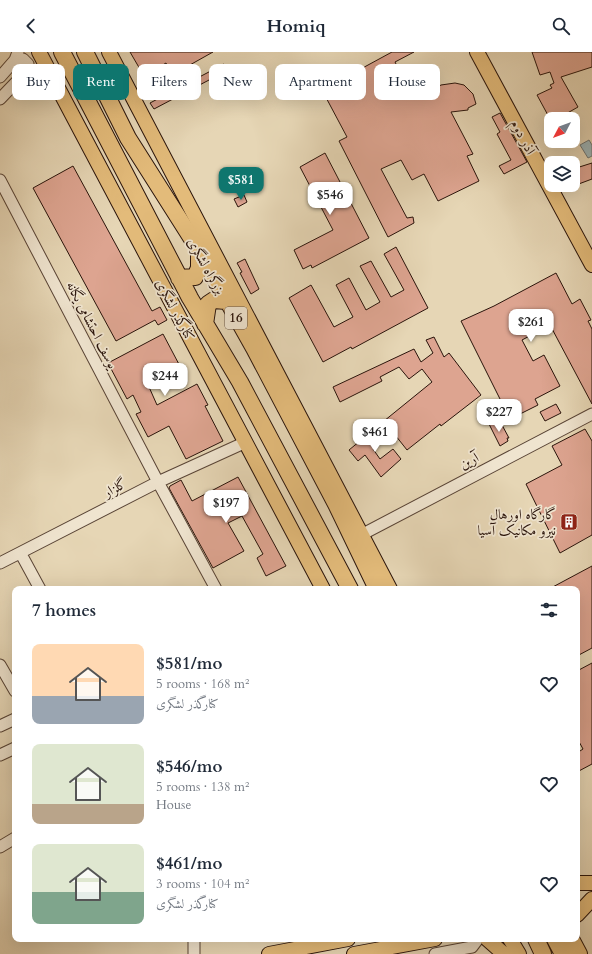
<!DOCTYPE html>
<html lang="en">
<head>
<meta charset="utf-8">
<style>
  :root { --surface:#fff; --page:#f2f2f3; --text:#1f2937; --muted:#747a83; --accent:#0f766e }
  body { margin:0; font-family:Cardo,Amiri,serif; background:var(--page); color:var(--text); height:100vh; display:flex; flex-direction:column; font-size:15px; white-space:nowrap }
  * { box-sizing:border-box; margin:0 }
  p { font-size:13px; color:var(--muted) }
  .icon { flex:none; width:22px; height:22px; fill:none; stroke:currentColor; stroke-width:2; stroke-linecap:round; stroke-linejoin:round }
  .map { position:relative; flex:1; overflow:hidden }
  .details { position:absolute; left:12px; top:534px; width:568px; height:356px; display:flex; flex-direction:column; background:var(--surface); border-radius:8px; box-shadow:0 4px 16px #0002 }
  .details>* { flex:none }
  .top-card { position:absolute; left:12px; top:12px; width:568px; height:36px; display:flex; gap:8px }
  .needle { width:26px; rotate:229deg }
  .controls { position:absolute; left:544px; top:60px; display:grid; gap:8px }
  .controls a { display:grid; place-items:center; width:36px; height:36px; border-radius:8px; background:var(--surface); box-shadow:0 4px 16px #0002; font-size:20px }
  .price { position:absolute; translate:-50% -34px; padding:0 9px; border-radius:8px; background:#fff; color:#222; font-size:13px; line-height:26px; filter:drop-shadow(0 1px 2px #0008) }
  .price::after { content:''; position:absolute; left:50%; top:24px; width:12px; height:9px; margin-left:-6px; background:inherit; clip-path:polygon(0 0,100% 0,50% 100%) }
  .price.active { background:var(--accent); color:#fff }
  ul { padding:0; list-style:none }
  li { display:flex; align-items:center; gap:12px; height:100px; padding:0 20px }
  li span { display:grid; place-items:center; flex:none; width:112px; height:80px; border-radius:8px; color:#555 }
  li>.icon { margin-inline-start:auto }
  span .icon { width:48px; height:48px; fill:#fffc; stroke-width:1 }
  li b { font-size:17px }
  h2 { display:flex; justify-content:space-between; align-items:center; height:48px; padding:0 20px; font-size:17px }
  .chip { padding:0 14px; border-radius:8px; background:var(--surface); box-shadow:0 4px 16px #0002; font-size:14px; line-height:36px }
  .chip.active { background:var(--accent); color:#fff }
  header { display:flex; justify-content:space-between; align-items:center; height:52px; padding:0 20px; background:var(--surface); font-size:18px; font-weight:600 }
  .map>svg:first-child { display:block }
  .water { fill:#9db6ba; stroke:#6f7574 }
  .building { fill:#dda490; stroke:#2a140b }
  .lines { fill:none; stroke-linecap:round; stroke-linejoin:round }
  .minor-casing { stroke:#594436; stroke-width:13 }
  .major-casing { stroke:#2a140b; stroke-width:16 }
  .highway-casing { stroke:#2a140b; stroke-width:18 }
  .minor { stroke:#efe4cf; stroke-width:11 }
  .major { stroke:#e3bb7a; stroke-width:14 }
  .highway { stroke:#e3bb7a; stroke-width:16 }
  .labels { text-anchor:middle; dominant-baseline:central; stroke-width:3.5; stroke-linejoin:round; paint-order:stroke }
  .shield { fill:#efe4cf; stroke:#655246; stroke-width:1 }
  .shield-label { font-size:13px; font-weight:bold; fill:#2a140b }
  .street-label { font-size:14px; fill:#2a140b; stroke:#efe4cf }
  .poi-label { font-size:14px; fill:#2a140b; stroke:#efe4cf; text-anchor:end }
</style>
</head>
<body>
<header><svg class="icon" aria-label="back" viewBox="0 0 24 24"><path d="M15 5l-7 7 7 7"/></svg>Homiq<svg class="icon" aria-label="search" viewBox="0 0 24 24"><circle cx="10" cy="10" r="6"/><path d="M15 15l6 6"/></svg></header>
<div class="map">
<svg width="592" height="902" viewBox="0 0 592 902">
  <rect width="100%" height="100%" fill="#e6d6b5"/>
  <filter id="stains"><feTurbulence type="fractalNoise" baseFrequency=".005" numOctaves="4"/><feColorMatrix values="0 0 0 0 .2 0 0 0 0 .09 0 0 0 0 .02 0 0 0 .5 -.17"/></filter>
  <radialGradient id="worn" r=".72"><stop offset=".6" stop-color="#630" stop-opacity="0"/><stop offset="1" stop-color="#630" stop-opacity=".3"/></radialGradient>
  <path class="water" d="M589,88L592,93V104L588,106L580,93Z"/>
  <path class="building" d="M130,0H213L172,23L166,11L144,24Z
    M392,0H414L395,10L397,14L390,17L396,29L403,26L404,28L419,20L430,40L441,33L455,31L464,33L473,42L476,52L468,56V58L451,60L473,102L467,104L479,129L438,149L424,122L412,128L401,108L381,117L407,166L413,165L414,171L388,185L339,89L347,85L322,38Z
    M532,0H592V15L561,25L578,55L557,67H550L537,43L552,36L550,33L554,31L550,20L540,23Z
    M224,12L228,18L154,57L150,51Z
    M500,61L527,110L504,122L499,114L511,108L497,82L500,80L492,65Z
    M325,101L369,186L312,216L311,213L303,217L294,198L333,178L300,115Z
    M592,111V127L576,133L573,117Z
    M73,114L152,259L160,255L167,268L158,273L155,268L116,289L33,136Z
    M244,143L247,150L238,155L234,147Z
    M396,195L428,256L352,297L351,295L323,310L289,246L311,233L334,275L353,265L336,233L349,226L366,258L380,250L360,214L371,209L391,245L404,238L384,202Z
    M245,207L259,237L251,242L240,221L242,220L237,211Z
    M556,221L572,252L580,247L591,268L588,269L592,277V352L550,273L522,288L533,309L544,303L560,334L535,347L538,353L518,363L517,361L509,365L461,269L494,254Z
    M163,282L182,318L149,335L157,353L197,332L208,353L205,354L223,389L186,407L169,374L148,385L136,362L141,360L133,343L127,347L108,311Z
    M434,285L444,305L449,301L481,343L441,374L440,372L407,398L384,369L432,330L422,317L409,327L399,315L380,325L382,329L340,350L333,335L414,297L421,310L433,301L426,288Z
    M556,352L561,361L545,369L540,360Z
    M497,367L500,374L502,373L509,386H507L508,389L500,394L489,372Z
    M377,375L385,386L373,397L380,407L393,397L401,407L381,425L365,403L358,409L349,398Z
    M585,377L592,389V483L560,501L526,432L562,413L552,394Z
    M238,425L286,514L266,524L257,506L263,502L242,464L228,471L244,499L213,516L169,436L170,434L181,428L192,449Z
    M592,514V596L577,604V537H549Z
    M592,611V712L577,720V701L583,697L577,686V619Z"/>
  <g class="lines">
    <defs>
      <path id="minor" d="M15,8L23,7L28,12L27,17L22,24
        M0,25L15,8L18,0
        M0,47L22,24L40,23L56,34
        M0,128L158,430L216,537
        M361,483L592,362
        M21,502L40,537
        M0,511L158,430L246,390
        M0,613L15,639
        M0,674L15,667
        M0,703L15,696
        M0,795L15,786
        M194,887V902
        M435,902L472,895L478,887"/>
      <path id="major" d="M39,0L323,537
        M109,0L390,537
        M477,0L592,213
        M577,831H592
        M577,863L592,847
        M487,887L504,902
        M510,887L519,902
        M269,902L348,887
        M354,902L435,887"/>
      <path id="highway" d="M62,0L190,246L240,330L350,537
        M85,0L128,86L199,198L254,296L336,452L377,537
        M179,226L195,225L199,216V200
        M205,272L208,252L214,248L226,249
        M536,887L543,902
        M555,887L563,902
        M571,887L579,902"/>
    </defs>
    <use href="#minor" class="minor-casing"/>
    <use href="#major" class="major-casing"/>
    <use href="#highway" class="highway-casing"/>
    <use href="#minor" class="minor"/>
    <use href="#major" class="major"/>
    <use href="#highway" class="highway"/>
  </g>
  <defs>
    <symbol id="building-square" viewBox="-11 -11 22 22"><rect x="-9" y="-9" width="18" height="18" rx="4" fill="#8f2418" stroke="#efe4cf"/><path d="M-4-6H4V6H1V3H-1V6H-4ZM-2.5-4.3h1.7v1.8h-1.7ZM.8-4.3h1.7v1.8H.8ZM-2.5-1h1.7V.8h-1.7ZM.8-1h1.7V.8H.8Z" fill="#fff"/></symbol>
  </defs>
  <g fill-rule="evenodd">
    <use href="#building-square" x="559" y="460" width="20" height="20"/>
  </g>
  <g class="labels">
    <rect class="shield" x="225" y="255" width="22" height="22" rx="3"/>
    <g class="shield-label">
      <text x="236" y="266">16</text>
    </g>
    <g class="street-label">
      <text transform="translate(523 85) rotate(62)">آذر دوم</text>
      <text transform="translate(206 214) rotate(61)">بزرگراه لشگری</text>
      <text transform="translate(175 258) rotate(62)">کنارگذر لشگری</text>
      <text transform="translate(92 273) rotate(63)">یوسف احتشامی یگانه</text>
      <text transform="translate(469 409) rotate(-28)">آرین</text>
      <text transform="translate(115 436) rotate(-28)">گلزار</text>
    </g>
    <g class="poi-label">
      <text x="556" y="462">گارگاه اورهال<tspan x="556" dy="16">نیرو مکانیک آسیا</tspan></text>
    </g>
  </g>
  <rect width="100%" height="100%" filter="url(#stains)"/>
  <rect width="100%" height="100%" fill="url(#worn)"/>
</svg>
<div class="controls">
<a><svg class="needle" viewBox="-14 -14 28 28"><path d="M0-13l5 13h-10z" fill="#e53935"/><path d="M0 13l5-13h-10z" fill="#747a83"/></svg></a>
<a><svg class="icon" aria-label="layers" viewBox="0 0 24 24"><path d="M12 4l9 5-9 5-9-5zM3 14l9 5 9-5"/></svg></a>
</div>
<b class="price active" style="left:241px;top:149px">$581</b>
<b class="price" style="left:330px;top:164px">$546</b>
<b class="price" style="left:531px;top:291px">$261</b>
<b class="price" style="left:165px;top:345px">$244</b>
<b class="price" style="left:499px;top:381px">$227</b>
<b class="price" style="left:375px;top:401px">$461</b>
<b class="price" style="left:226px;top:472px">$197</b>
<div class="top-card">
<a class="chip">Buy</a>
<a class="chip active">Rent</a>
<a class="chip">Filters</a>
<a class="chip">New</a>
<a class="chip">Apartment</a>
<a class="chip">House</a>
</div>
<section class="details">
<h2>7 homes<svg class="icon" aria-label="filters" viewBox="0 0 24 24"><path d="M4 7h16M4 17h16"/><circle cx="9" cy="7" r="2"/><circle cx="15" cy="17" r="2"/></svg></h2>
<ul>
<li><span style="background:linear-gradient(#ffd9b3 65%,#9aa5b1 0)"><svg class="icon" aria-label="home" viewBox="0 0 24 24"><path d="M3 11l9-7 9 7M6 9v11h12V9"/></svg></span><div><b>$581/mo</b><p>5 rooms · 168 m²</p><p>کنارگذر لشگری</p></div><svg class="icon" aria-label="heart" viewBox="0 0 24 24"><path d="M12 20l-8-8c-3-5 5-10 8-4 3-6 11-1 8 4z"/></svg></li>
<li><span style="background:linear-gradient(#dfe7d0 75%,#b9a48a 0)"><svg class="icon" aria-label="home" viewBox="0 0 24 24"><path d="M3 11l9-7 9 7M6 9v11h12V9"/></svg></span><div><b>$546/mo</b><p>5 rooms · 138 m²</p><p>House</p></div><svg class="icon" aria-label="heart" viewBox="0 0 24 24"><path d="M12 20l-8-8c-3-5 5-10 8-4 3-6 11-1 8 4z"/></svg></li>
<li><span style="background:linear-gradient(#dfe7d0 60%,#7fa58c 0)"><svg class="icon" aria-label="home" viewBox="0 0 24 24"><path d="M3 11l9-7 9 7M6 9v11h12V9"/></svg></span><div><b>$461/mo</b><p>3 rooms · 104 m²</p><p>کنارگذر لشگری</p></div><svg class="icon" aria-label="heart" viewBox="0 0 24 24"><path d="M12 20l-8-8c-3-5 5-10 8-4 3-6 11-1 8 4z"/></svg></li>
</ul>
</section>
</div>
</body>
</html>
